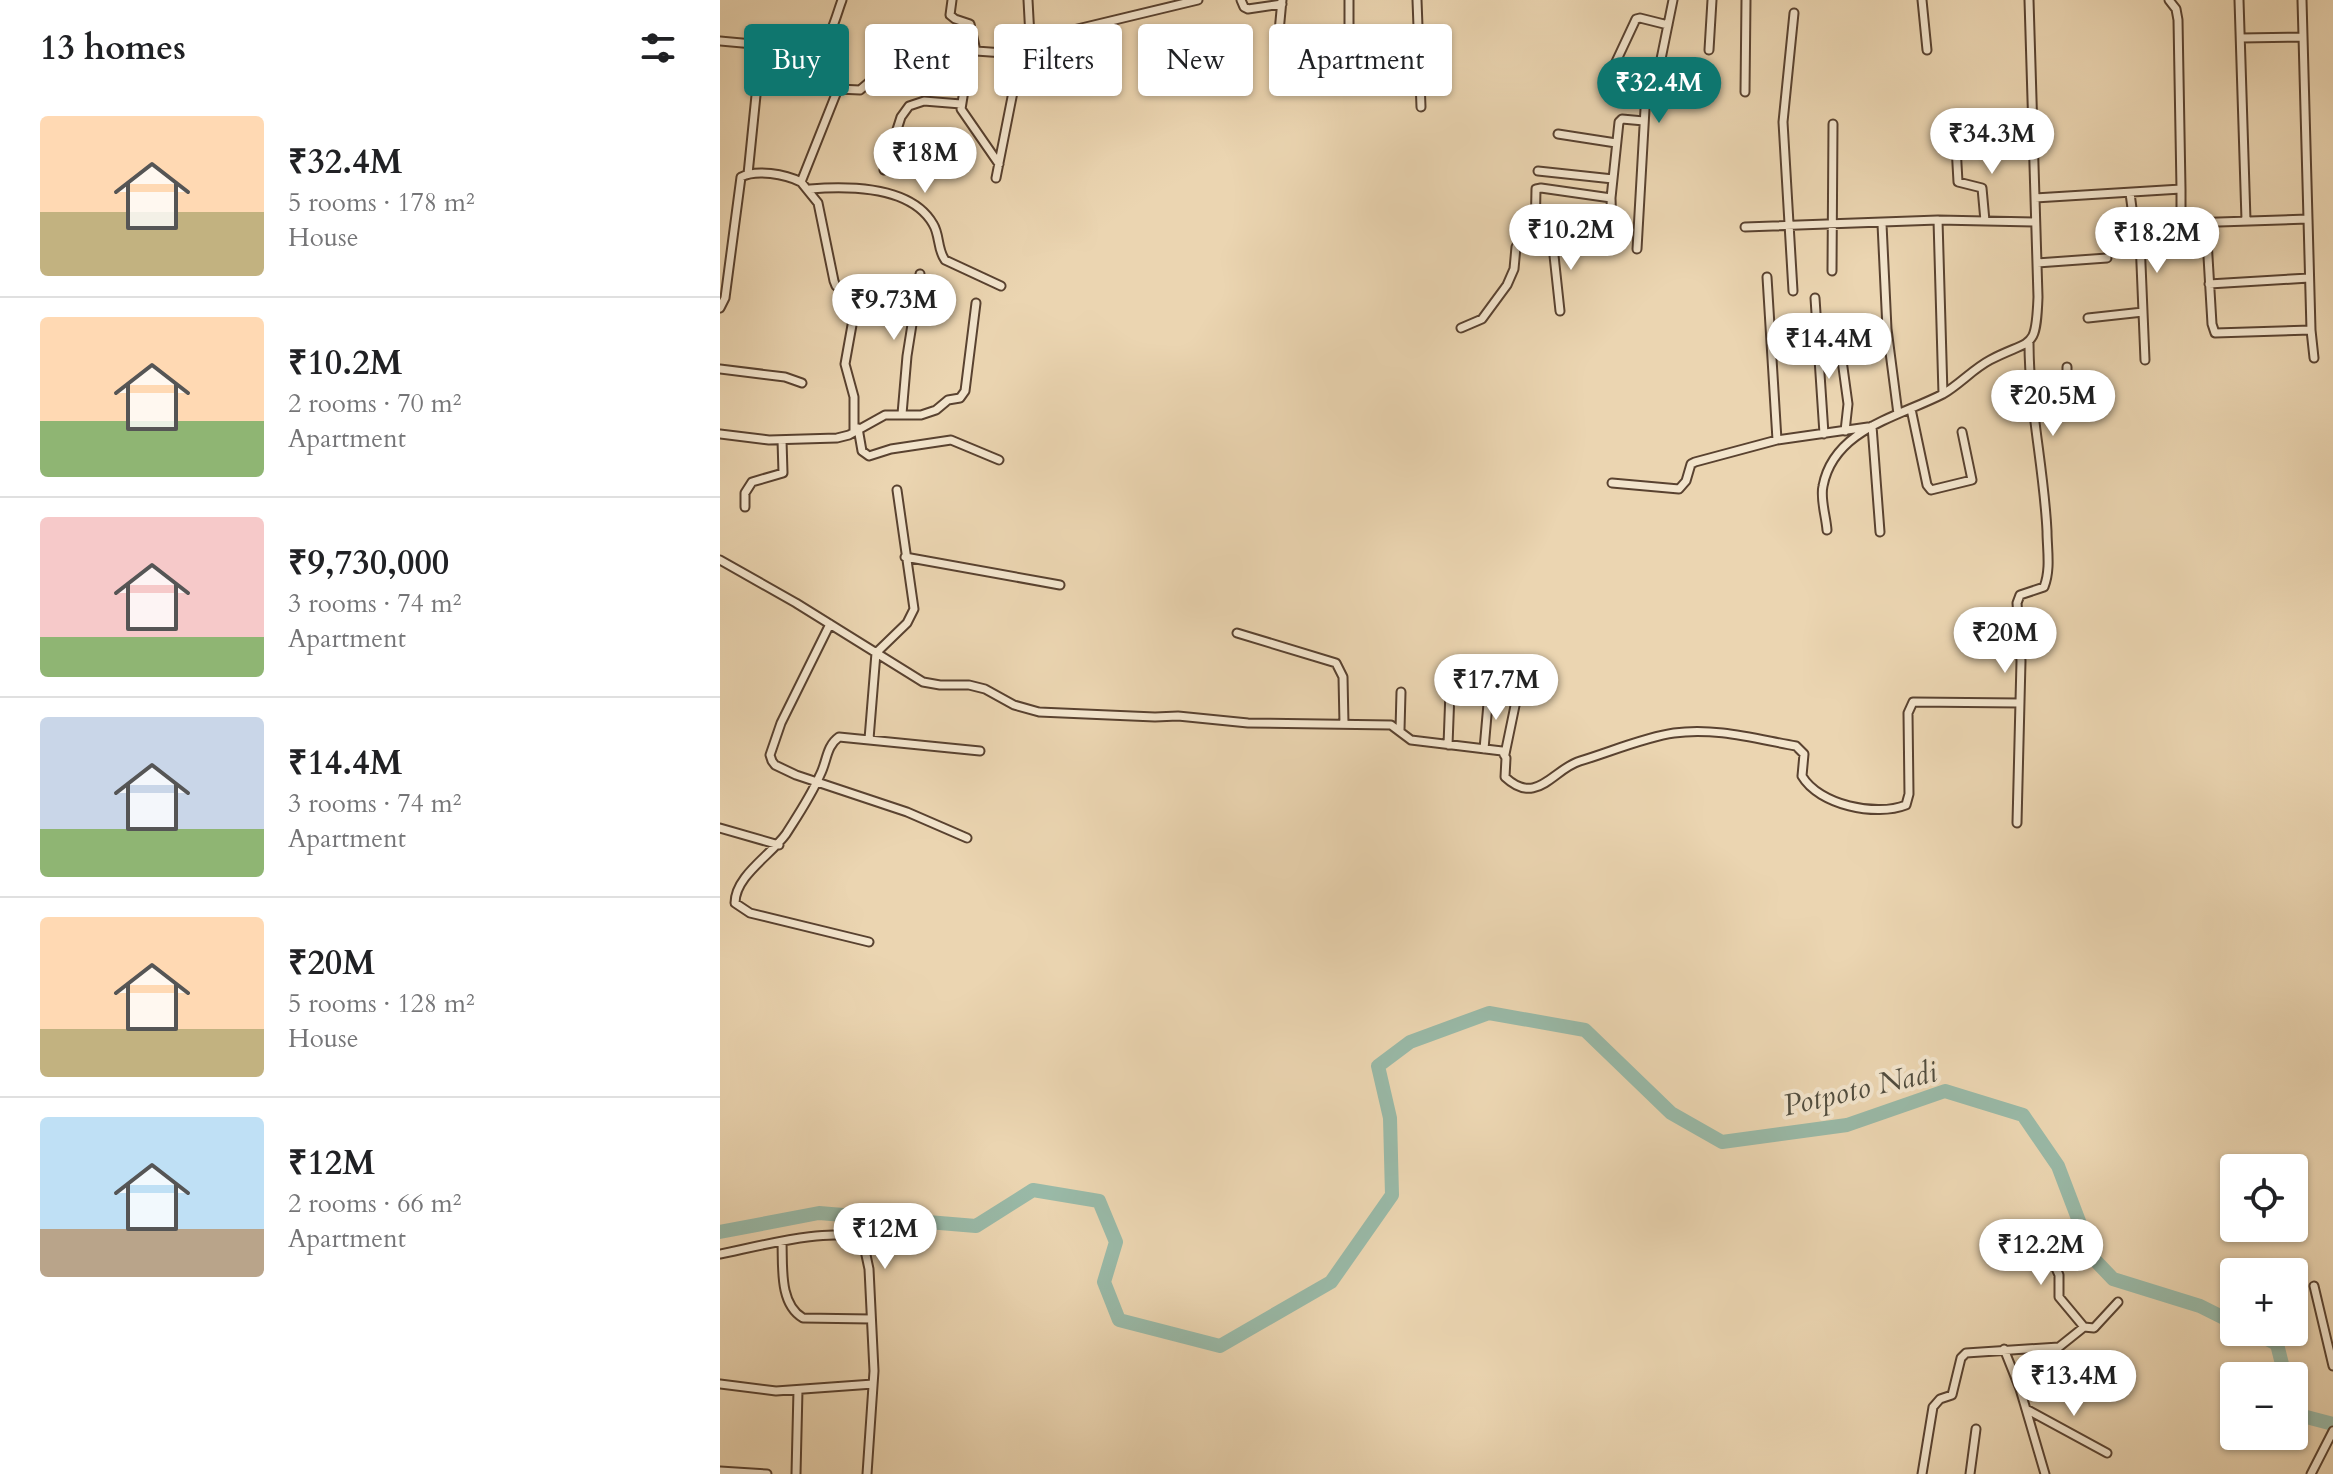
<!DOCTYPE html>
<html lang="en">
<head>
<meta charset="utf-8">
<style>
  :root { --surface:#fff; --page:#f6f6f6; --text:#202124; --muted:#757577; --line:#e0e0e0; --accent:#0f766e }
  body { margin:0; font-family:Cardo,serif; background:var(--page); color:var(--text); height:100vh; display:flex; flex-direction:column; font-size:30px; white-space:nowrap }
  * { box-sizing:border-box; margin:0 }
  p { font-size:26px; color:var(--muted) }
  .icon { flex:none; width:44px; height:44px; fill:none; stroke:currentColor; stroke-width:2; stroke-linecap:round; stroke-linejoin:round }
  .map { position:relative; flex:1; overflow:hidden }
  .panel { display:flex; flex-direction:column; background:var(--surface); width:720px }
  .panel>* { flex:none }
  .top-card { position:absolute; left:24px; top:24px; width:760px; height:72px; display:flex; gap:16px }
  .fabs { position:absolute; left:1500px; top:1154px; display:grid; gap:16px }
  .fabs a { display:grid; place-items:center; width:88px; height:88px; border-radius:8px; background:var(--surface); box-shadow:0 2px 6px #0004; font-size:40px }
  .price { position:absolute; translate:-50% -68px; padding:0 18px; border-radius:28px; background:#fff; color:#222; font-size:26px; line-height:52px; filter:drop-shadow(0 2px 4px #0008) }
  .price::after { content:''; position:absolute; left:50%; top:48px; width:24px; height:18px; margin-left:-12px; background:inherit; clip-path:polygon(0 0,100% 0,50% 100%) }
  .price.active { background:var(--accent); color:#fff }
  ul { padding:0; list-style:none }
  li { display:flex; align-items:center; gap:24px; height:200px; padding:0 40px }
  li+li { border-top:2px solid var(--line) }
  li span { display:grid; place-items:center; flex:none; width:224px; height:160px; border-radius:8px; color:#555 }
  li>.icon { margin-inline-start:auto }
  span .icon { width:96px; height:96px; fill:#fffc; stroke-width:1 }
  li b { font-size:34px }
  h2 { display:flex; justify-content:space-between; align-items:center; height:96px; padding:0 40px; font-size:34px }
  .tag { padding:0 28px; border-radius:8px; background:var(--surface); box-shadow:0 2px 6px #0004; font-size:28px; line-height:72px }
  .tag.active { background:var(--accent); color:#fff }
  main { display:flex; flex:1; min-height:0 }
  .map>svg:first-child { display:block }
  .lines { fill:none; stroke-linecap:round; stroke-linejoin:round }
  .river { stroke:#99b9a7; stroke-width:14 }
  .minor-casing { stroke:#594230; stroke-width:11 }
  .minor { stroke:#f2e4cc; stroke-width:7 }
  .labels { text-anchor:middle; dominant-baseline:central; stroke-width:8; stroke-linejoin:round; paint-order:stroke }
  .water-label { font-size:30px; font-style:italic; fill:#504c3e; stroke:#f2e4cc }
</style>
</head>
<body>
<main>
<section class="panel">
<h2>13 homes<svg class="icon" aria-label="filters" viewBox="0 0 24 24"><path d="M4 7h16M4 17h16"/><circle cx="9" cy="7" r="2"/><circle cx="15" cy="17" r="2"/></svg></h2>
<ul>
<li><span style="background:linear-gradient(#ffd9b3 60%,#c2b280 0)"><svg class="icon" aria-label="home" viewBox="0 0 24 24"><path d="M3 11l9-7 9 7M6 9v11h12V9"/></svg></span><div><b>₹32.4M</b><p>5 rooms · 178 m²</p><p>House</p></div></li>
<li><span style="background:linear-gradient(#ffd9b3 65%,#8fb573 0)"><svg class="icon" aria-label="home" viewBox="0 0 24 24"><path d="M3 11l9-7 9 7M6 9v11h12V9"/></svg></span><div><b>₹10.2M</b><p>2 rooms · 70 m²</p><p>Apartment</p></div></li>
<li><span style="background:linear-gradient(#f6c9c9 75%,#8fb573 0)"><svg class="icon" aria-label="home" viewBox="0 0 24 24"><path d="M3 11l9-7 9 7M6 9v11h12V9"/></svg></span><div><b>₹9,730,000</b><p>3 rooms · 74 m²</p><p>Apartment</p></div></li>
<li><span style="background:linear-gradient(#c9d6e8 70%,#8fb573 0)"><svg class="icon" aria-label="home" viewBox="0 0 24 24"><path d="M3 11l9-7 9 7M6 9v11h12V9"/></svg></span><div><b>₹14.4M</b><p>3 rooms · 74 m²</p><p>Apartment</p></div></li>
<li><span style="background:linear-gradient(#ffd9b3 70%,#c2b280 0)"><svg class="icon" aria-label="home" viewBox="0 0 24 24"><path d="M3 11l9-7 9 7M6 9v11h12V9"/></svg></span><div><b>₹20M</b><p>5 rooms · 128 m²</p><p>House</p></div></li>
<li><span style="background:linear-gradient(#bfe0f5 70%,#b9a48a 0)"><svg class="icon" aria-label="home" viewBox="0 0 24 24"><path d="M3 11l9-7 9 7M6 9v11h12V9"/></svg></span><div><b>₹12M</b><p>2 rooms · 66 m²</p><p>Apartment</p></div></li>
</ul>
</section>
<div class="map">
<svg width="1613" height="1474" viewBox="0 0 1613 1474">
  <rect width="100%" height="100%" fill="#ebd5b1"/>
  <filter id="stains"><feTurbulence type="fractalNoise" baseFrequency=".0025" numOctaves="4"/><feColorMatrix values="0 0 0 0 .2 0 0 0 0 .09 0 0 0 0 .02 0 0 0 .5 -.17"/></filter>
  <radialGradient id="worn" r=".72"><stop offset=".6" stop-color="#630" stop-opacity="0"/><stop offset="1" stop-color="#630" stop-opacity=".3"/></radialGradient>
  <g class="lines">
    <path class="river" d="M0,1232L99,1213L256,1226L313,1190L379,1201L396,1242L384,1282L399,1320L500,1346L611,1282L672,1195L670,1118L658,1066L690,1042L769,1013L865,1030L951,1113L1002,1142L1127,1125L1225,1091L1303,1115L1338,1166L1373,1258L1393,1279L1480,1306L1514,1323
      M1533,1332L1557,1344L1565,1376
      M1574,1411L1575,1414L1613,1424"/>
    <defs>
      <path id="minor" d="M232,0L230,15L235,19L250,24L256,51L340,57L348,53L345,38L349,31L478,0
        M308,0L311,56
        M521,0L524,7L528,9L562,4
        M629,0V71
        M697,0L701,107
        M1202,0L1207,50
        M1309,0L1318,297C1316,352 1312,338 1270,360C1253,369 1240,384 1223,394L1218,220L1315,222
        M1519,0L1526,220
        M1521,38L1583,37
        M0,41L97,50C111,40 116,16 122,0
        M251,47L241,109L279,164
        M989,50L992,0
        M557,53L562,0
        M894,66L916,19L920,18L948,25
        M1025,92L1026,0
        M838,134L896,143
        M1236,146L1238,182L1262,188L1265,221
        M164,170L181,117L189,106L204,101L241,104
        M818,171L893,179
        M28,174L41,46
        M276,178L293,92V55
        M81,182L118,89L140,90L160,73L187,63L215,49L227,47L251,49
        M90,189C128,186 191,186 213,224C220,235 217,249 225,260L281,286
        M1461,189V215L1468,223L1588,219L1582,0
        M1410,193L1413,216L1420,240L1425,360
        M1315,198L1461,189L1458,20L1456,9L1449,0
        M1588,219L1591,330L1594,358
        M1486,223L1492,324L1495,333L1591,330
        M1162,224L1167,329L1178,414
        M1025,227L1218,220
        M815,237L816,189L821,188L891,198
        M832,237L840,311
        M917,249L925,109L941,59L953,0
        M1317,263L1387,258
        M1112,271L1113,124
        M1047,277L1057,440
        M1489,284L1589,278
        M1073,291L1063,122L1074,13
        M1095,298L1104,434
        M0,308L5,298L21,177C36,169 65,174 81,182L98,203L114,281L116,286L127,292L134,314L125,364L134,397V432
        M1368,318L1423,312
        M741,328L762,319L787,285L794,269L796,247L802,238L883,235L892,232L891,198L899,122L902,119L924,121
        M1118,331L1128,404L1125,431
        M0,369L65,377L82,383
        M1310,388L1347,385V367
        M1191,409L1207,485L1211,490L1252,480L1242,432
        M182,414L187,356L200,274
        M1152,426L1160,532
        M138,428L142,451L149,456L171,449L231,440L279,460
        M0,434L49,440L117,438L129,435L165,415H201L216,410L228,400L240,398L245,391L256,303
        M892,483L959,489L966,481L971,464L975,462L1057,440L1148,427
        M25,507V493L32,482L63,473L62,440
        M1107,530C1106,516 1100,499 1103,486C1114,429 1178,417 1223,394
        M185,557L340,585
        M0,560L76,603L203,682L220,685H249L265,689L294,705L319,712L435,717L458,716L528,723L671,725L691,740L782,751L786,758L785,777C817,807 833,769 860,761C890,752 925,737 954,733C995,727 1036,739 1076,746L1084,754L1082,776C1099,805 1156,817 1186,805L1189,794L1188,713L1193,702L1300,703
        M110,624L61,723L50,755L52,761L55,765L76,775L187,812L247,838
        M517,633L616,663L623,677L624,724
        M680,730L681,692
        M149,739L156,653L187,623L194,609L177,490
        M728,745L731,665
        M764,749L770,681
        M785,754L797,696
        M1297,823L1301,661L1297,603L1300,595L1324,587C1331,569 1327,549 1327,531C1324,468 1309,406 1309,343
        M0,828L59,845
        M149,942L30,913L15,903C15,876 51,855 66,834C78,815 91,796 100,775C107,762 106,746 119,737L260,751
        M1294,1234L1335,1266L1339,1275V1297L1364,1327
        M62,1242C63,1267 59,1304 83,1318L151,1319
        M0,1254C32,1248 118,1224 143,1241L149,1269L154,1371L147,1474
        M1594,1286L1613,1366
        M1284,1349L1300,1389L1325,1474
        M0,1384L56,1391L153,1384
        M1306,1409L1387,1453
        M0,1471L47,1474
        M76,1474L78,1390
        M1202,1474L1213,1407L1220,1399L1232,1395L1241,1358L1246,1353L1339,1347L1364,1327L1374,1328L1398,1302
        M1250,1474L1256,1429
        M1591,1474L1613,1431"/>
    </defs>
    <use href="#minor" class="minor-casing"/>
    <use href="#minor" class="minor"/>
  </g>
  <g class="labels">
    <g class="water-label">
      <text transform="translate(1140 1089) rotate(-13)">Potpoto Nadi</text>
    </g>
  </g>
  <rect width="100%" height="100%" filter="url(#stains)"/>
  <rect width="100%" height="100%" fill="url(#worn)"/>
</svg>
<div class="fabs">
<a><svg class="icon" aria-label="locate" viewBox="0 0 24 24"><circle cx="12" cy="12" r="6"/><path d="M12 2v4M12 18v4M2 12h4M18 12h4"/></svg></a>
<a>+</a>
<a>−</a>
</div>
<b class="price active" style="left:939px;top:125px">₹32.4M</b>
<b class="price" style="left:1272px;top:176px">₹34.3M</b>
<b class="price" style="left:205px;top:195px">₹18M</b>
<b class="price" style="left:851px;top:272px">₹10.2M</b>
<b class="price" style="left:1437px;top:275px">₹18.2M</b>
<b class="price" style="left:174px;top:342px">₹9.73M</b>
<b class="price" style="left:1109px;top:381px">₹14.4M</b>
<b class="price" style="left:1333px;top:438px">₹20.5M</b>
<b class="price" style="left:1285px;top:675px">₹20M</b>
<b class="price" style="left:776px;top:722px">₹17.7M</b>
<b class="price" style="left:165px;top:1271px">₹12M</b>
<b class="price" style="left:1321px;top:1287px">₹12.2M</b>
<b class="price" style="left:1354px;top:1418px">₹13.4M</b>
<div class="top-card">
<a class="tag active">Buy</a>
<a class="tag">Rent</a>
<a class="tag">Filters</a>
<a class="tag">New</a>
<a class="tag">Apartment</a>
</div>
</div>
</main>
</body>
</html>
